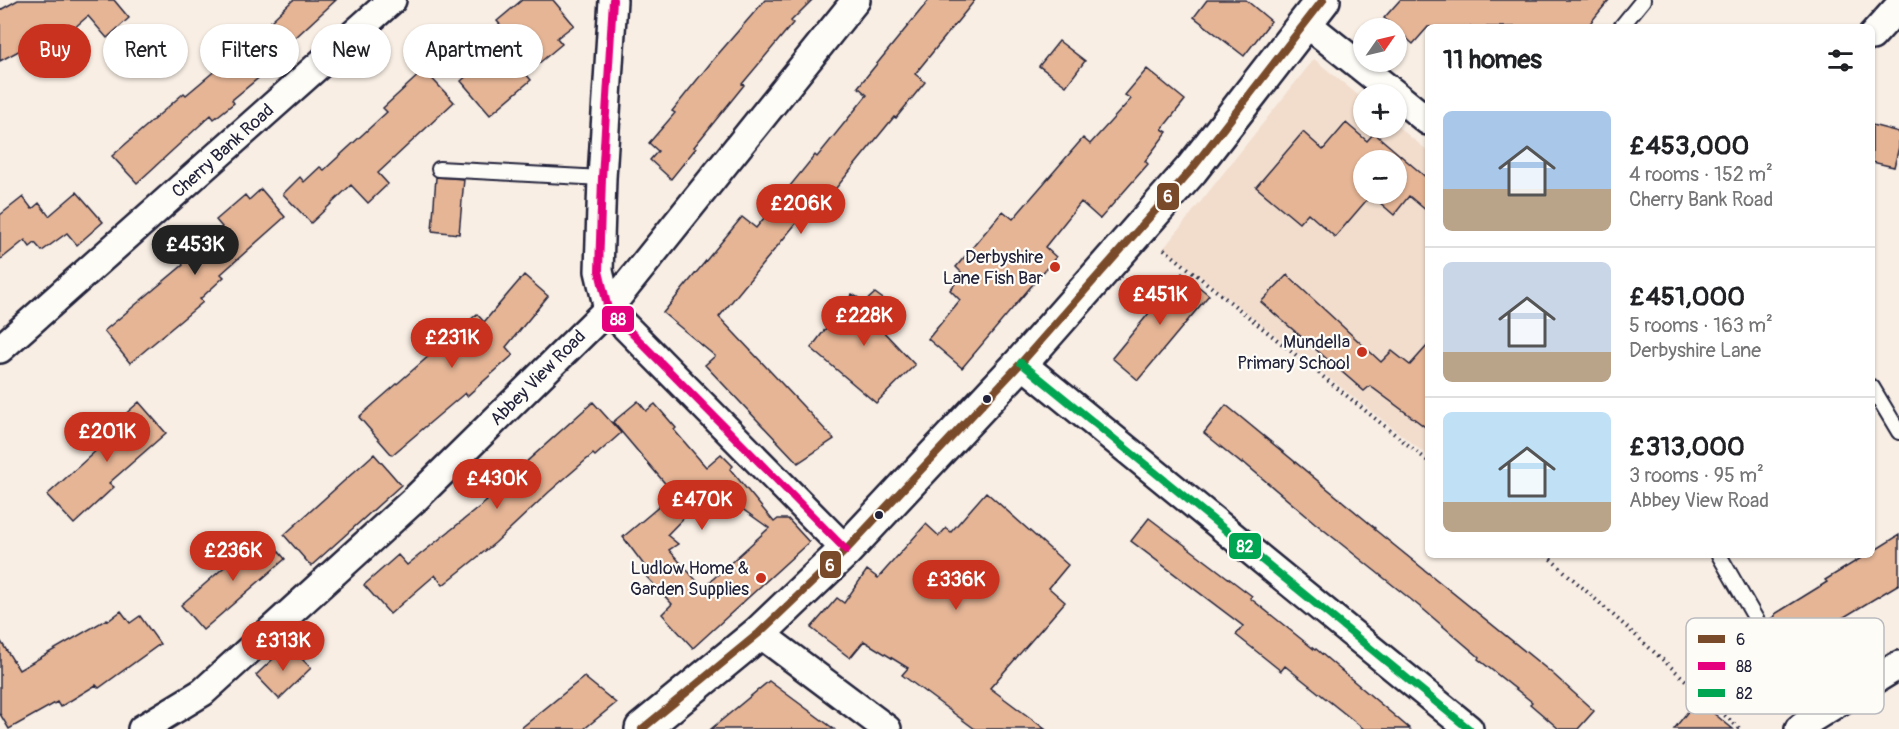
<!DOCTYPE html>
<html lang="en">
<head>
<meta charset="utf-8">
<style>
  :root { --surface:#fff; --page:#f6f6f6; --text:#202124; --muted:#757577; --line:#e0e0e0; --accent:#c8321e }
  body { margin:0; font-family:Pangolin,sans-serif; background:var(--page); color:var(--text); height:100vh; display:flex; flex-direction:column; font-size:22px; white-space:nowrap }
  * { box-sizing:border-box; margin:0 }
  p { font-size:20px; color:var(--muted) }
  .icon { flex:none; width:33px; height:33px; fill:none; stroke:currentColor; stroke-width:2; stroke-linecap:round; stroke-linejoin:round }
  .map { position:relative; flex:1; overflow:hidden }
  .sheet { position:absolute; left:1425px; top:24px; width:450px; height:534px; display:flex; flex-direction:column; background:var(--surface); border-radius:9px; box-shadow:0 2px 4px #0004 }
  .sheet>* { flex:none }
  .banner { position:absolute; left:18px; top:24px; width:570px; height:54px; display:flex; gap:12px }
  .needle { width:39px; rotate:56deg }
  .fabs { position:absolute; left:1353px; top:18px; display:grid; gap:12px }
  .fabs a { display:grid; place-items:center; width:54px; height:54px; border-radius:50%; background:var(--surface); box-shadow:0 2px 4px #0004; font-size:30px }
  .price { position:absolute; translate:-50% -51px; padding:0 14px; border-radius:21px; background:var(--accent); color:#fff; font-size:20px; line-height:39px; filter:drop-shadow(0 2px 3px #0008) }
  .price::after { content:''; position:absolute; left:50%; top:36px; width:18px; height:14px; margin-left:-9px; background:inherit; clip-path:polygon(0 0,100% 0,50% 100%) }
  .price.selected { background:#222; color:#fff }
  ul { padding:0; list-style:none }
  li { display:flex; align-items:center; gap:18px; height:150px; padding:0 18px }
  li+li { border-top:2px solid var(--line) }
  li span { display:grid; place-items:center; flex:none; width:168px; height:120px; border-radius:9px; color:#555 }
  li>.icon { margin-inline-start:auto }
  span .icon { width:72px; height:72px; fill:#fffc; stroke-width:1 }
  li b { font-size:26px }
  h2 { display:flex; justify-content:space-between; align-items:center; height:72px; padding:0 18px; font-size:26px }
  .tag { padding:0 21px; border-radius:27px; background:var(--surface); box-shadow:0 2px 4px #0004; font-size:21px; line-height:54px }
  .tag.selected { background:var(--accent); color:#fff }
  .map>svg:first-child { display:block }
  .built { fill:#f2ddcd; fill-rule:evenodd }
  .building { fill:#e5b596; stroke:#22223b; stroke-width:1.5; fill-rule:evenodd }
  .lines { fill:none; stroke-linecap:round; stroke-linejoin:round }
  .service-casing { stroke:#22223b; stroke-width:18 }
  .minor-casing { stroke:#22223b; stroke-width:32 }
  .tertiary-casing { stroke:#22223b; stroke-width:38 }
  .path { stroke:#22223b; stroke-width:4; stroke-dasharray:1.5 4.5; stroke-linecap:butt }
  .service { stroke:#fdfcf7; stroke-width:14 }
  .minor { stroke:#fdfcf7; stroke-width:27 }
  .tertiary { stroke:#fdfcf7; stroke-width:33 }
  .bus-1-casing { stroke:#fdfcf7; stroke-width:12 }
  .bus-2-casing { stroke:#fdfcf7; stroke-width:12 }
  .bus-3-casing { stroke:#fdfcf7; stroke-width:12 }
  .bus-1 { stroke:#7a4b2a; stroke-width:8 }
  .bus-2 { stroke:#e5007d; stroke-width:8 }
  .bus-3 { stroke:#00a651; stroke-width:8 }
  .poi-dot { fill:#c8321e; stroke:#fdfcf7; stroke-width:2 }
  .bus-dot { fill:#22223b; stroke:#fdfcf7; stroke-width:2 }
  .labels { text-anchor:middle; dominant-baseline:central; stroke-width:4.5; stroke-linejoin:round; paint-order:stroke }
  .street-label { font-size:18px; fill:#22223b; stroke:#fdfcf7 }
  .poi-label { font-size:18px; fill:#22223b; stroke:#fdfcf7; text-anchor:end }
  .key { fill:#fdfcf7; stroke:#bbbbbf; stroke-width:1.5 }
  .key-label { font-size:16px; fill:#22223b }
  .line-badge { stroke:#fdfcf7; stroke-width:2 }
  .badge-label { font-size:16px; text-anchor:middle; font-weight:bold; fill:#fff }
</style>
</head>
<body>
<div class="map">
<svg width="1899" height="729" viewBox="0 0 1899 729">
  <rect width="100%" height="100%" fill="#f8eee4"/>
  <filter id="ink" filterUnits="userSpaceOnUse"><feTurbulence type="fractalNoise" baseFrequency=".0167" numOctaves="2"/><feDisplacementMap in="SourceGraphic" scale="12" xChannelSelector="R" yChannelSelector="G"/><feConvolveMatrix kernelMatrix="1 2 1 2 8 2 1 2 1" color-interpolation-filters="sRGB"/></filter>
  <g filter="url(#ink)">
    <path class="built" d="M1314,59L1363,99L1364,128H1396L1397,126L1428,151V456L1164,248ZM1364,160H1396V194H1364Z"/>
    <path class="building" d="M18,0H114L129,18L107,38L88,16L73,29L69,24L0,61V10Z
      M293,0H336L269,62L273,66L232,100L234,103L214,119L211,115L137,183L112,156L184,93L186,95L273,22L271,21Z
      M522,0H553L574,25L557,38L562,44L526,74L531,80L490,115L461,81L511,37L497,21Z
      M765,0H812L791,21L793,23L742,84L744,85L694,147L696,148L671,179L650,160L658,151L649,143L675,113L672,111L713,60Z
      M929,0H975L915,74L925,82L896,118L894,117L810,220L803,215L719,317L834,439L798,463L705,365L715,356L663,313L742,217L756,228L815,155L817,157L867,95L858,87Z
      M1207,0H1246L1271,21L1244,56L1194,17Z
      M1400,0H1609L1587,27H1428L1413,44L1384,18Z
      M1059,41L1085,61L1066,86L1039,66Z
      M1147,69L1185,100L1162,129L1167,132L1145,161L1148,164L1100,219L1081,202L1045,247L1056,257L962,368L928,339L960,300L950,290L963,274L956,267L1003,211L1013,219L1083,138L1090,144L1131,99L1125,95Z
      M424,70L454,102L378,173L388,184L368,203L351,185L311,223L283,194L300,177L304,182L320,167L324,170L387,112L383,108Z
      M1346,123L1367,141L1374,133L1428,179V212L1409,196L1394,215L1371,195L1335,237L1308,213L1299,223L1256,187L1303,132L1323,150ZM1364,160H1396V194H1364Z
      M1872,125L1899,132V147L1894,167L1872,162Z
      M436,177L464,179L459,234L432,231Z
      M261,189L285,217L221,274L224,277L200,299L203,302L130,363L104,331L183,265L182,263L222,227L216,220L245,195L249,200Z
      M77,192L103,222L77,245L67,233L42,251L35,243L30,247L25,240L0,260V215L23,197L32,209L39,203L49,216Z
      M1182,273L1209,295L1138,380L1112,358Z
      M524,275L548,296L506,347L513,355L467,396L465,393L392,455L359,417L477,314L484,322Z
      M1287,275L1381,362L1392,351L1410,365L1428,345V429L1370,386L1364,391L1261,302Z
      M875,293L890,304L879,327L915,365L876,403L811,348L852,294L865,302Z
      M638,401L646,411L655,404L676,428L674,430L706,467L721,454L733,466L730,469L774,522L778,519H788L809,542L693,648L662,614L672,604L646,576L650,573L623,537L674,494L613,422ZM707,494L712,501L721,494L769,528L703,588L669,550L678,544L667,535Z
      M139,402L166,433L109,483L114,487L74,524L47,495L110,438L105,432Z
      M593,402L621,433L595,456L593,454L549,492L495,543L443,585L435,575L390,614L364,585L398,555L407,565L487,501L485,499Z
      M1226,405L1375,528L1374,529L1553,674L1594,711L1578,729H1559L1530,704L1532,702L1478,659L1479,657L1424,610L1315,523L1243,462L1242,464L1204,433Z
      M374,454L401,485L311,566L284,535Z
      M986,492L1068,565L1049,588L1065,602L990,688L1045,729H975L902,675L908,668L864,641L850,658L811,628L837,598L844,603L867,570L878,578L926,524L939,536L946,528L951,532Z
      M1149,518L1252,596L1250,598L1315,650L1316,649L1410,729H1364L1285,666L1281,671L1236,635L1243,626L1131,541Z
      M263,533L285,559L203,630L181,605Z
      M1899,535V584L1834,623L1836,626L1793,652L1792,650L1786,654L1767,621L1775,616V614L1827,582L1825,580L1866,555H1872V552Z
      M121,611L130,623L140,616L160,644L99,688L96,685L60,707L57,702L9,729L0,714V640L19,670L107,619L108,621Z
      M288,645L311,668L279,699L256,675Z
      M584,677L616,703L584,729H520Z
      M769,681L834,729H711Z
      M1697,700L1733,729H1674Z"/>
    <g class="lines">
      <defs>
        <path id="service" d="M1621,27L1643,0
          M439,169L602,178
          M1872,387L1899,432
          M1719,555L1813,718"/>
        <path id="minor" d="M613,0L602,178L599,271L608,309L846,550
          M1306,23L1395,94
          M1872,36L1899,6
          M1396,95L1428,121
          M0,349L392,0
          M1021,363L1469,729
          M759,633L887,729
          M142,729L203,692L414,500L608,309L856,0
          M1799,729L1813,718L1899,665"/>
        <path id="tertiary" d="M642,729L759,633L846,550L1021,363L1191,170L1323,0"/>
      </defs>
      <use href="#service" class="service-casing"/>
      <use href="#minor" class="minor-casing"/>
      <use href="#tertiary" class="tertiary-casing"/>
      <path class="path" d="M1164,249L1428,461
        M1546,555L1740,729"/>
      <use href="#service" class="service"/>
      <use href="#minor" class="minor"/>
      <use href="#tertiary" class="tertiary"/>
      <defs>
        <path id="bus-1" d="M642,729L759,633L846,550L1021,363L1191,170L1323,0"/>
        <path id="bus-2" d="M613,0L602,178L599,271L608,309L846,550"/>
        <path id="bus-3" d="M1021,363L1469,729"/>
      </defs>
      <use href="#bus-1" class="bus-1-casing"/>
      <use href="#bus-2" class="bus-2-casing"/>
      <use href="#bus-3" class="bus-3-casing"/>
      <use href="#bus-1" class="bus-1"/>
      <use href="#bus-2" class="bus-2"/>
      <use href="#bus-3" class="bus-3"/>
    </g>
  </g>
  <g class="poi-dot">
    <circle cx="1055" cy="267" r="6"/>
    <circle cx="1362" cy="352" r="6"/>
    <circle cx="761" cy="578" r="6"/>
  </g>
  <g class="bus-dot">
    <circle cx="987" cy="399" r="5"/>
    <circle cx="879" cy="515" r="5"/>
  </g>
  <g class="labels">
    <g class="street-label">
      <text transform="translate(223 151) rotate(-42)">Cherry Bank Road</text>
      <text transform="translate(538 378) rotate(-45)">Abbey View Road</text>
    </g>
    <g class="poi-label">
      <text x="1043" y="257">Derbyshire<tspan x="1043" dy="21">Lane Fish Bar</tspan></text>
      <text x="1350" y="342">Mundella<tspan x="1350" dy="21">Primary School</tspan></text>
      <text x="749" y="568">Ludlow Home &amp;<tspan x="749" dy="21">Garden Supplies</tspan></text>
    </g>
  </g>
  <rect x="1686" y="618" width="198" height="96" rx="9" class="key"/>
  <rect x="1698" y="635" width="27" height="8" fill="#7a4b2a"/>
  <rect x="1698" y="662" width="27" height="8" fill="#e5007d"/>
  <rect x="1698" y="689" width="27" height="8" fill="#00a651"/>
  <g class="key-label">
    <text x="1736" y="645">6</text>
    <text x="1736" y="672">88</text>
    <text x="1736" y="699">82</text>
  </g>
  <g class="line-badge">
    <rect x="1156" y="182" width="24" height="29" rx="6" fill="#7a4b2a"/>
    <rect x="601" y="305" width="34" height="28" rx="6" fill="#e5007d"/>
    <rect x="1228" y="532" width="34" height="28" rx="6" fill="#00a651"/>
    <rect x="819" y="550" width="23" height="29" rx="6" fill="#7a4b2a"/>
  </g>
  <g class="badge-label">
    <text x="1168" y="202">6</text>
    <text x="618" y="325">88</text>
    <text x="1245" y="552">82</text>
    <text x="830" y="571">6</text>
  </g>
</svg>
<div class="fabs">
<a><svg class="needle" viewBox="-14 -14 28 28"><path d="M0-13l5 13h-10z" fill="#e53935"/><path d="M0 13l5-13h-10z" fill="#757577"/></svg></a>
<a>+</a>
<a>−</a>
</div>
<b class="price" style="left:801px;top:235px">£206K</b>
<b class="price selected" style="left:195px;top:276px">£453K</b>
<b class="price" style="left:1160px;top:326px">£451K</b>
<b class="price" style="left:864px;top:347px">£228K</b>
<b class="price" style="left:452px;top:369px">£231K</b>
<b class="price" style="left:107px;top:463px">£201K</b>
<b class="price" style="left:497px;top:510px">£430K</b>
<b class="price" style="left:702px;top:531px">£470K</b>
<b class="price" style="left:233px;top:582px">£236K</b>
<b class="price" style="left:956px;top:611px">£336K</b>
<b class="price" style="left:283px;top:672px">£313K</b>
<div class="banner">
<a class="tag selected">Buy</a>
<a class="tag">Rent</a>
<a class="tag">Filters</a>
<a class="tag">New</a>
<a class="tag">Apartment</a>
</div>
<section class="sheet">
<h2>11 homes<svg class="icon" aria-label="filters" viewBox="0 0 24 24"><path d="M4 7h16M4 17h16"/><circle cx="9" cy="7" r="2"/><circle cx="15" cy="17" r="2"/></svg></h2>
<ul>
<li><span style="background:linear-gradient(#a9c7e8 65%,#b9a48a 0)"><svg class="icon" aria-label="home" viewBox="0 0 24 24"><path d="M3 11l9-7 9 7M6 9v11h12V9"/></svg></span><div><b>£453,000</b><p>4 rooms · 152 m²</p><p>Cherry Bank Road</p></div></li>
<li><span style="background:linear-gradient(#c9d6e8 75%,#b9a48a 0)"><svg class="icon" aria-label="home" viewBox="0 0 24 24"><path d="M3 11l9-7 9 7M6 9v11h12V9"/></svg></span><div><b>£451,000</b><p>5 rooms · 163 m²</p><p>Derbyshire Lane</p></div></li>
<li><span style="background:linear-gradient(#bfe0f5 75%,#b9a48a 0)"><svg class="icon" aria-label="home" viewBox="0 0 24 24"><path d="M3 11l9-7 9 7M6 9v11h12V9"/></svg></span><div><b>£313,000</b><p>3 rooms · 95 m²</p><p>Abbey View Road</p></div></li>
</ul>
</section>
</div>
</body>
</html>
